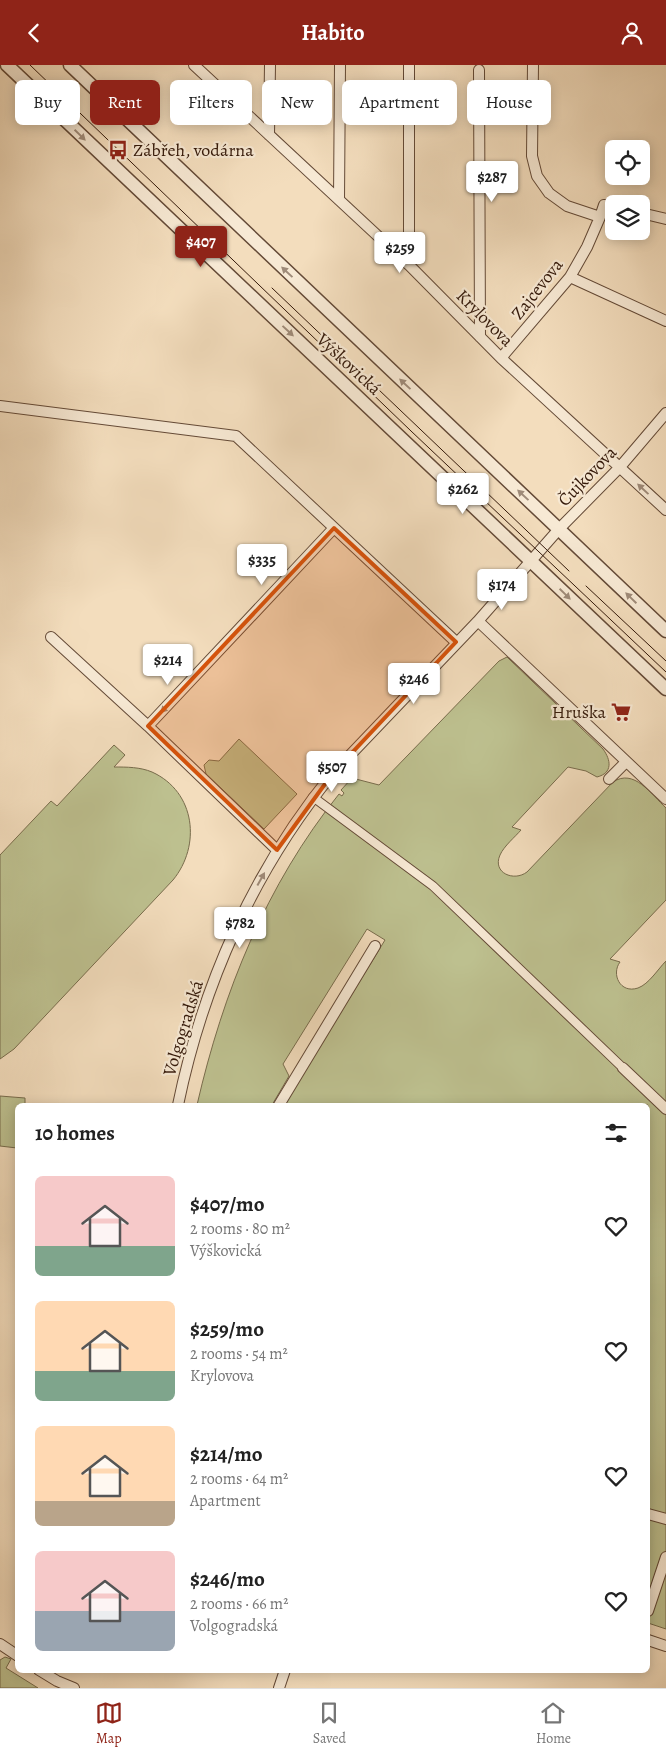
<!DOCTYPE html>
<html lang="en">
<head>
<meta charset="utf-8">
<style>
  :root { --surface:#fff; --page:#f6f6f6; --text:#222; --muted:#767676; --line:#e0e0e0; --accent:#8f2418 }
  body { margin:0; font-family:Alegreya,serif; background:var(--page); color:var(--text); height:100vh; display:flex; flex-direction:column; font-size:19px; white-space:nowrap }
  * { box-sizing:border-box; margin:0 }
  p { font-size:16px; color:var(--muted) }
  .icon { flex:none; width:28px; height:28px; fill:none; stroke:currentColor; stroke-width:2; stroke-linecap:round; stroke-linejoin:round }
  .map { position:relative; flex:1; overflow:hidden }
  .panel { position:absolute; left:15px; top:1038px; width:635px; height:570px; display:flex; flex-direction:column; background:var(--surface); border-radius:8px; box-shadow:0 2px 12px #0003 }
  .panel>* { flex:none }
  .hud { position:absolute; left:15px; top:15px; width:636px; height:45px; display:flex; gap:10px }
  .tools { position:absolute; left:605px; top:75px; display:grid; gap:10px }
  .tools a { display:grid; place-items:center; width:45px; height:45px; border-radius:8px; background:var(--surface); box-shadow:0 2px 12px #0003; font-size:25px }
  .price { position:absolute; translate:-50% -42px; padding:0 11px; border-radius:5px; background:#fff; color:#222; font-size:16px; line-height:32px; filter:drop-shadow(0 1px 2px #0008) }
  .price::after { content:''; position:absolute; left:50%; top:30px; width:15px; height:11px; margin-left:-8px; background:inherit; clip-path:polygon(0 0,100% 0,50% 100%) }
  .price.on { background:var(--accent); color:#fff }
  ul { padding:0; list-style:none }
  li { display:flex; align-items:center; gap:15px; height:125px; padding:0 20px }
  li span { display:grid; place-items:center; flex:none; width:140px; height:100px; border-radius:8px; color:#555 }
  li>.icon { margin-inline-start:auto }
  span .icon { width:60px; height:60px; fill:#fffc; stroke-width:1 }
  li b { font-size:21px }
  h2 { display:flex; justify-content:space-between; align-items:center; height:60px; padding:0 20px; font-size:21px }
  .tag { padding:0 18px; border-radius:8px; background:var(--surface); box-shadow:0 2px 12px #0003; font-size:18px; line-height:45px }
  .tag.on { background:var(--accent); color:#fff }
  header { display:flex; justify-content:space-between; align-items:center; height:65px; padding:0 20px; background:var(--accent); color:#fff; font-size:22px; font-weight:600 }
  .tabs { display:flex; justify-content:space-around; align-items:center; height:70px; border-top:1px solid var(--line); background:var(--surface); font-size:14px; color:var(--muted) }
  .tabs a { display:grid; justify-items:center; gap:2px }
  .tabs .on { color:var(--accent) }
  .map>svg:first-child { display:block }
  .green { fill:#bdc08f; stroke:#786c4c }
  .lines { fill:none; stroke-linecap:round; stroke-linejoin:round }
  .pedestrian-casing { stroke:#644a37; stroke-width:10 }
  .minor-casing { stroke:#644a37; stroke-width:12 }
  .tertiary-casing { stroke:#644a37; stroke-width:15 }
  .pedestrian { stroke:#f7e9d4; stroke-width:8 }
  .minor { stroke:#f7e9d4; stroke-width:10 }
  .tertiary { stroke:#f7e9d4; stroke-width:12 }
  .tram { stroke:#34190a; stroke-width:1 }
  .oneway { fill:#9f8b79 }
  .marked { fill:#d6530c; fill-opacity:0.2; stroke:#d6530c; stroke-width:4; stroke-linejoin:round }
  .labels { text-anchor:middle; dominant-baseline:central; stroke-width:4.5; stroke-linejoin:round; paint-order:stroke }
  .poi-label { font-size:18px; fill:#34190a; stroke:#f7e9d4; text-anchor:start }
  .street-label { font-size:18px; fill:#34190a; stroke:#f7e9d4 }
</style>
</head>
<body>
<header><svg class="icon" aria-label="back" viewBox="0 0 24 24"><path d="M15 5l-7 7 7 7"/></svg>Habito<svg class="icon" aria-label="person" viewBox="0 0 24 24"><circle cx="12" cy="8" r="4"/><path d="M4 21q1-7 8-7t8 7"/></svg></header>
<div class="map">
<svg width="666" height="1623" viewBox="0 0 666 1623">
  <rect width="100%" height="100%" fill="#f3ddbd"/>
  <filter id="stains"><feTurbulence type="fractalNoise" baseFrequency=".004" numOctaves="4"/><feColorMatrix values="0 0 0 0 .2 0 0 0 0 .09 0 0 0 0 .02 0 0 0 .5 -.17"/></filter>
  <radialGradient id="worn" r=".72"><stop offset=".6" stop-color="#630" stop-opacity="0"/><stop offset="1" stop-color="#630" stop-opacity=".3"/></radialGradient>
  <path class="green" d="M507,592L603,684C611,695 613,708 597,712L586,706L568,702L512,762L521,765C515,772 504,781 500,790C492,808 514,817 527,807L613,717C634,703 651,729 666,743V835L610,894L620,897C611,909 620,929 638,923C649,919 658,904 666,896V1564L648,1558V1040H284L385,875L367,864L283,999L289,1011L272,1040H197C223,927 266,820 339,729L342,731L344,728L341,725L352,713L379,720L499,596Z
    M239,674L297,729L264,764L206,709L204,700L209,695L219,696Z
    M114,680L125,690L114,702C127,702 140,702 152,707C196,727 201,781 173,815L14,984L0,994V790L51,736L57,741Z
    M0,1031L25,1033V1040H18L17,1083L0,1081Z
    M5,1592L11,1594L6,1603L38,1623H0V1595Z"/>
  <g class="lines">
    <defs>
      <path id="pedestrian" d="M313,732L433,821L623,1003"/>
      <path id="minor" d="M194,0L409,200L501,293L666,445
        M479,5L480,272
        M269,70L270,0
        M339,135L340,0
        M641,148L666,154
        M600,152L604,140L614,142
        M409,200V0
        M570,212L666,256
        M501,293L570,212L587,182L600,152L567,141L549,128L537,111L532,91L533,0
        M0,341L236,371L456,577
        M478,556L666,734
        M51,572L148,661L277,785
        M148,661L334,463
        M609,714L626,697
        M623,1003L666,1044
        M178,1040C203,919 254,804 333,708L478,556L559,464L620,402L666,348
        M279,1040L375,881
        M648,1449L666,1454
        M648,1546L666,1492
        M648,1575L666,1581
        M0,1579L18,1591
        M39,1605L57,1616L74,1623
        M279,1623L285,1605"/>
      <path id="tertiary" d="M7,0L666,624
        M70,0L666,566"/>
    </defs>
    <use href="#pedestrian" class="pedestrian-casing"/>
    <use href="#minor" class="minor-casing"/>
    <use href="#tertiary" class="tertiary-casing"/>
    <use href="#pedestrian" class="pedestrian"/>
    <use href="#minor" class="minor"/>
    <use href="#tertiary" class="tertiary"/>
    <path class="tram" d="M30,0L411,366L666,607
      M272,223L569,506
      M586,521L666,596"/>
  </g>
  <defs><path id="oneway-solid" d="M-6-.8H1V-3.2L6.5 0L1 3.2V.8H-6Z" transform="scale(1.25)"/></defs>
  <g class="oneway">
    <use href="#oneway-solid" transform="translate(80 70) rotate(44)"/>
    <use href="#oneway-solid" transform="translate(287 207) rotate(-137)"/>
    <use href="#oneway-solid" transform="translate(288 266) rotate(43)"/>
    <use href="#oneway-solid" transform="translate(405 319) rotate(-137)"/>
    <use href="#oneway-solid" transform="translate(643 424) rotate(-137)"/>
    <use href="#oneway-solid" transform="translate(523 430) rotate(-137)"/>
    <use href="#oneway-solid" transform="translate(565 529) rotate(44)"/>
    <use href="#oneway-solid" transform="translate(631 533) rotate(-136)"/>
    <use href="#oneway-solid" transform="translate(166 642) rotate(133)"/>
    <use href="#oneway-solid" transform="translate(261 814) rotate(-61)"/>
  </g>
  <path class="marked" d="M334,463L456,577L333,708L277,785L148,661Z"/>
  <defs>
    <symbol id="bus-bare" viewBox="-9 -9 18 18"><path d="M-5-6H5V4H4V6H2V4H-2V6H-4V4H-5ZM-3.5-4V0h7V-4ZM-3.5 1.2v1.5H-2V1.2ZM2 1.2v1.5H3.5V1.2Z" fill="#8f2418" stroke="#f7e9d4" stroke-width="2.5" paint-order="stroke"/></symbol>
    <symbol id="supermarket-bare" viewBox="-9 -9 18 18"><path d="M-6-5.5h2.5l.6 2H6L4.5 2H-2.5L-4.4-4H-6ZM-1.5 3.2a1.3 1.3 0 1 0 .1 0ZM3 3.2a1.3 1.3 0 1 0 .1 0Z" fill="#8f2418" stroke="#f7e9d4" stroke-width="2.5" paint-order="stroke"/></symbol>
  </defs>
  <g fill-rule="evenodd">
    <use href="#bus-bare" x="104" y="71" width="28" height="28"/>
    <use href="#supermarket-bare" x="607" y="633" width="28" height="28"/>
  </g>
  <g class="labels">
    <g class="poi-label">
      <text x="133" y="85">Zábřeh, vodárna</text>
      <text x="606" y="647" text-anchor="end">Hruška</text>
    </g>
    <g class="street-label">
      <text transform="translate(537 224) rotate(-52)">Zajcevova</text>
      <text transform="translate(485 253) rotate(45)">Krylovova</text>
      <text transform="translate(349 299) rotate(43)">Výškovická</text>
      <text transform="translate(587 411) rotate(-46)">Čujkovova</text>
      <text transform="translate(183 963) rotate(-73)">Volgogradská</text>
    </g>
  </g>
  <rect width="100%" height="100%" filter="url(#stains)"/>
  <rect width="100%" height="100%" fill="url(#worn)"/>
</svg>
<div class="tools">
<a><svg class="icon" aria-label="locate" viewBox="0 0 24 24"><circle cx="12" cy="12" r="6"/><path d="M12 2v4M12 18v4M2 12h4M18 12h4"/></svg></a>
<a><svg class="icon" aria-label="layers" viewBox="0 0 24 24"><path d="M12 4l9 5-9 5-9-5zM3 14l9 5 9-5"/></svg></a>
</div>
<b class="price" style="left:492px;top:138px">$287</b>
<b class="price on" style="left:201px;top:203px">$407</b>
<b class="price" style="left:400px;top:209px">$259</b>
<b class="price" style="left:463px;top:450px">$262</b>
<b class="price" style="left:262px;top:521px">$335</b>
<b class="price" style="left:502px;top:546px">$174</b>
<b class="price" style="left:168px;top:621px">$214</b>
<b class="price" style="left:414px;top:640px">$246</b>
<b class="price" style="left:332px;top:728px">$507</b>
<b class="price" style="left:240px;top:884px">$782</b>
<div class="hud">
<a class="tag">Buy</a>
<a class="tag on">Rent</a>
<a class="tag">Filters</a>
<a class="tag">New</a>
<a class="tag">Apartment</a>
<a class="tag">House</a>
</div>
<section class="panel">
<h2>10 homes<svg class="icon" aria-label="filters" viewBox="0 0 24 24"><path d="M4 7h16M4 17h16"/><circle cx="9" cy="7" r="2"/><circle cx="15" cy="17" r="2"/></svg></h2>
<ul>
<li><span style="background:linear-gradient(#f6c9c9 70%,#7fa58c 0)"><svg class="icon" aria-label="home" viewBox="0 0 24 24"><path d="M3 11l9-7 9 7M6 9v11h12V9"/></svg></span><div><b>$407/mo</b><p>2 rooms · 80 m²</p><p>Výškovická</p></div><svg class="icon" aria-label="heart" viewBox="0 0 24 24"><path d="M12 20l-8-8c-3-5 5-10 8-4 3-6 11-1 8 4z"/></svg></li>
<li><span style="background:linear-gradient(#ffd9b3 70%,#7fa58c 0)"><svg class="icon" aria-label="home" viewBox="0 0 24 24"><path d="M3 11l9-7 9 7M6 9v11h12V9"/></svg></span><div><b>$259/mo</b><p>2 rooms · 54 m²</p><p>Krylovova</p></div><svg class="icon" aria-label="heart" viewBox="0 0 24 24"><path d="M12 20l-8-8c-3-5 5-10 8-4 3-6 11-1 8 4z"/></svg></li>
<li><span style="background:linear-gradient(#ffd9b3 75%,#b9a48a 0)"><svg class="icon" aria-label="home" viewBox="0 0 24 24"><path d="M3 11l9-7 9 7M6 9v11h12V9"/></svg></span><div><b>$214/mo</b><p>2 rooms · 64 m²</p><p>Apartment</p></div><svg class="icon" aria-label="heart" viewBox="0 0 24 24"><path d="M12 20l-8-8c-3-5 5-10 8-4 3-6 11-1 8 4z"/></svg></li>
<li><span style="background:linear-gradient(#f6c9c9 60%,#9aa5b1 0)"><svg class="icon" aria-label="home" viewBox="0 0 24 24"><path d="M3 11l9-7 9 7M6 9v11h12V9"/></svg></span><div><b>$246/mo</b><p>2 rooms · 66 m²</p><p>Volgogradská</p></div><svg class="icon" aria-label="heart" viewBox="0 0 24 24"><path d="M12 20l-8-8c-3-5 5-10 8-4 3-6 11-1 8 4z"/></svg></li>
</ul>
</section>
</div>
<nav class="tabs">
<a class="on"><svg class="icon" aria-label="map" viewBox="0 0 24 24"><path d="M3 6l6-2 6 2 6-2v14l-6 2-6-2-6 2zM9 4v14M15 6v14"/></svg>Map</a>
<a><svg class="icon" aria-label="saved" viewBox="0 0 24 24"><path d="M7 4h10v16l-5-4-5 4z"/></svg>Saved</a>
<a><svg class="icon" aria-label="home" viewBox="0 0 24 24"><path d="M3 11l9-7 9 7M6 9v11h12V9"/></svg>Home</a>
</nav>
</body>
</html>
